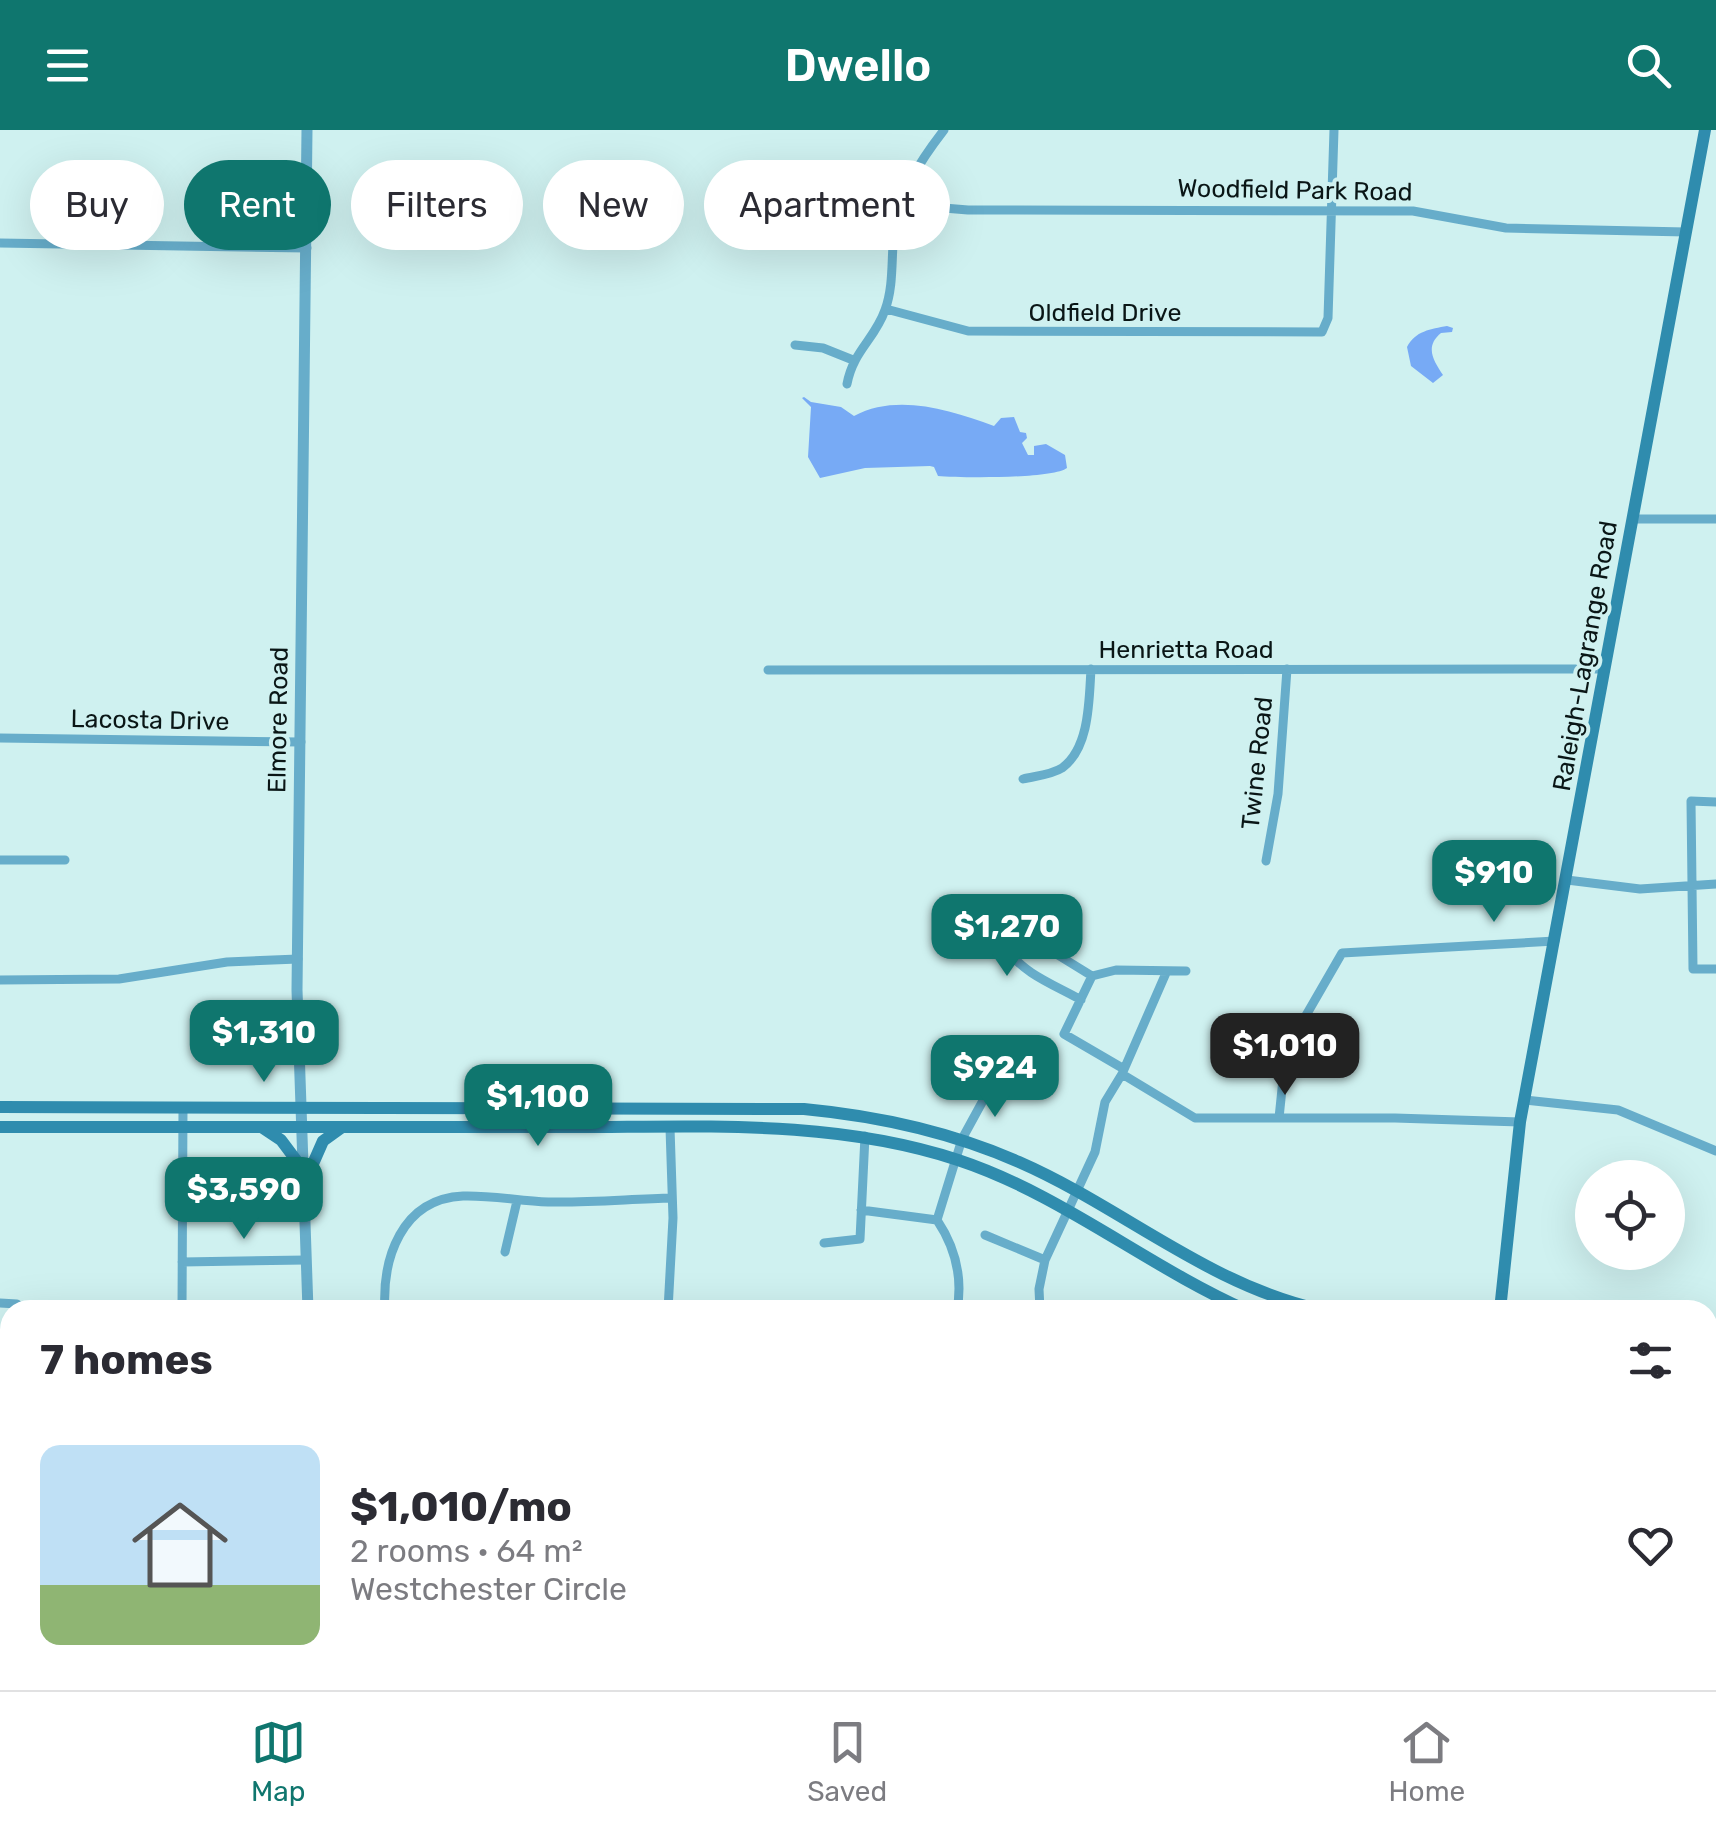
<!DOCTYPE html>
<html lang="en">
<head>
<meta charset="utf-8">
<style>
  :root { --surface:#fff; --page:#f7f7f7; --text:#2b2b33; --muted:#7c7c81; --line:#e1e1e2; --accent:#0f766e }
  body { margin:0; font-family:Rubik,sans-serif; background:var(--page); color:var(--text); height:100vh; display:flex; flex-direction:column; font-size:38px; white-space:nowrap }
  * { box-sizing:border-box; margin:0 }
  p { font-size:32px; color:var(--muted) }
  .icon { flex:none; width:55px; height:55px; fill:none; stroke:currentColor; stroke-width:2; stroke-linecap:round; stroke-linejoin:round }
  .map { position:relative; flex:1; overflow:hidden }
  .side { position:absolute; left:0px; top:1170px; width:1718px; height:390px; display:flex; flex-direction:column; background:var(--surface); border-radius:30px 30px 0 0; box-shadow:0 10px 40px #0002 }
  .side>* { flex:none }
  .guide { position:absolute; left:30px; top:30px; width:1000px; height:90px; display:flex; gap:20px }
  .tools { position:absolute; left:1575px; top:1030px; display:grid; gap:20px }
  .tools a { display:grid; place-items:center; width:110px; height:110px; border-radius:50%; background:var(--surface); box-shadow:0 10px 40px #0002; font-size:50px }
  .price { position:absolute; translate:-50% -85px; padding:0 22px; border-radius:20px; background:var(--accent); color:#fff; font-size:32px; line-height:65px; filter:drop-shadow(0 2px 5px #0008) }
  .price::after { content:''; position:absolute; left:50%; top:60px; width:30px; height:22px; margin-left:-15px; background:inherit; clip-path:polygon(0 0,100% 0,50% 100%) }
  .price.on { background:#222; color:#fff }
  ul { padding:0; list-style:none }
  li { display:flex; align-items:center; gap:30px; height:250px; padding:0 40px }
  li span { display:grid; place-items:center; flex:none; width:280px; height:200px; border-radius:20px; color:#555 }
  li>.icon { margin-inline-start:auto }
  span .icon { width:120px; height:120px; fill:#fffc; stroke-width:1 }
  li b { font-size:42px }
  h2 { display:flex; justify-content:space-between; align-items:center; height:120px; padding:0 40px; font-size:42px }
  .pill { padding:0 35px; border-radius:45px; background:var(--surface); box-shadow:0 10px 40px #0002; font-size:35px; line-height:90px }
  .pill.on { background:var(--accent); color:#fff }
  header { display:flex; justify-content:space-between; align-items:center; height:130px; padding:0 40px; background:var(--accent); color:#fff; font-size:45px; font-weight:600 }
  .dock { display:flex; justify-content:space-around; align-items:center; height:140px; border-top:2px solid var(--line); background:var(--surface); font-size:28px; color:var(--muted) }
  .dock a { display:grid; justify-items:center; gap:5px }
  .dock .on { color:var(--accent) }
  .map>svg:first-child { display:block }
  .water { fill:#77aaf5 }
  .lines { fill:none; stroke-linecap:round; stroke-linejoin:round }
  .minor { stroke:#67adca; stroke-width:9 }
  .tertiary { stroke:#67adca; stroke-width:11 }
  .secondary { stroke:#2f8cae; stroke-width:12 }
  .labels { text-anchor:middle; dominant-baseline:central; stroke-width:8; stroke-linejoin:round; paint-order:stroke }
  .street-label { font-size:25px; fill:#0a1616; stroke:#cff1f0 }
</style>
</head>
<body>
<header><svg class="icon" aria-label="menu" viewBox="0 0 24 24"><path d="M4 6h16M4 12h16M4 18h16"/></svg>Dwello<svg class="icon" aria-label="search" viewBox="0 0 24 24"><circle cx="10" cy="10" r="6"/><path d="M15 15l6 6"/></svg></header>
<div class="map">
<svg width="1716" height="1560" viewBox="0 0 1716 1560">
  <rect width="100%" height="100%" fill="#cff1f0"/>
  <path class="water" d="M1447,196L1453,198L1452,202L1441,203C1424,217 1434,231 1443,245L1433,253L1411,236L1407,217C1415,201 1431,199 1447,196Z
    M804,267L811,272L841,277L854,286C897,263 950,280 994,296L1001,288L1014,287L1020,302L1026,303L1027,308L1022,313L1028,325H1034V316L1046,314L1065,325L1067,338C1053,349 960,348 938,346L934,337L930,336L865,338L820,348L808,327L811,277L802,268Z"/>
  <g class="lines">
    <path class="minor" d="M903,69L932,77L968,80L1413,81L1506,98L1686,102
      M0,113L307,118
      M886,179L968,201L1322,202L1328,188L1334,0
      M795,215L823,218L853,230
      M847,254C853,221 875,209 885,180C894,156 891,128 894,103C899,63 920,31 944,0
      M1633,389H1716
      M768,540L1605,539
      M0,608L301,612
      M1023,649C1035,646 1051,645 1062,638C1090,618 1089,569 1091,539
      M1716,672L1691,671L1693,839H1716
      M0,730H65
      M1266,731L1278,664L1287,539
      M1567,750L1640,759L1716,754
      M1092,846L1064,904L1124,939
      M0,850L119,849L227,832L298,829
      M1081,870C1057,856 1023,844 1008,820L1019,801L1092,846L1116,840L1186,841
      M1122,944L1195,988H1395L1520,992
      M1525,970L1618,980L1716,1021
      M1279,988L1286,920L1342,823L1555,811
      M861,1080L937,1090
      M985,1105L1045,1130
      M824,1113L860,1109L865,1006
      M505,1122L517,1071
      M182,1132L306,1130
      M0,1173L17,1174
      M182,1180L183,977
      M385,1180C382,1129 401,1069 463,1066C490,1065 520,1071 548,1072C589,1073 630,1069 672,1068
      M668,1180L673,1088L670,998
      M957,1180C963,1147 955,1117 937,1090L962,1009L997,945
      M1040,1180L1039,1159L1045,1130L1095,1022L1105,972L1122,944L1166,843
      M1708,1387H1716
      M1465,1551L1562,1558L1616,1550
      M134,1560L135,1550"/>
    <path class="tertiary" d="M307,0L297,860L308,1180
      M287,1560L288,1550"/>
    <path class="secondary" d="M0,977L804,979C878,986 951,1002 1019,1032C1122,1077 1208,1155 1321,1180
      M0,997C184,996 368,997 553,997C689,998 827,987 958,1030C1061,1064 1147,1136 1246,1180
      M263,998L281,1010L302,1038
      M301,1061L323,1011L341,998
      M1500,1180L1520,992L1705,0
      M1708,1219H1716
      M1708,1237H1716
      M1464,1560L1465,1550"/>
  </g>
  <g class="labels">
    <g class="street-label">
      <text transform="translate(1295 60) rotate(1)">Woodfield Park Road</text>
      <text x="1105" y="182">Oldfield Drive</text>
      <text x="1186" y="519">Henrietta Road</text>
      <text transform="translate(1585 526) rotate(-80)">Raleigh-Lagrange Road</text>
      <text transform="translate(150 590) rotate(1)">Lacosta Drive</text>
      <text transform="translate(278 590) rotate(-89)">Elmore Road</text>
      <text transform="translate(1257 633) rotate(-84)">Twine Road</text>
    </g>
  </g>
</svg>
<div class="tools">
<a><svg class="icon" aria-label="locate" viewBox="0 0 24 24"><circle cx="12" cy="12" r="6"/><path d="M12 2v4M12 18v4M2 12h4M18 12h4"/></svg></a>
</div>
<b class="price" style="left:1494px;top:795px">$910</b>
<b class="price" style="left:1007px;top:849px">$1,270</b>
<b class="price" style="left:264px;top:955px">$1,310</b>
<b class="price on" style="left:1285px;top:968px">$1,010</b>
<b class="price" style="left:995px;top:990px">$924</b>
<b class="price" style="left:538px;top:1019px">$1,100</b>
<b class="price" style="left:244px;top:1112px">$3,590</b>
<div class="guide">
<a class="pill">Buy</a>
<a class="pill on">Rent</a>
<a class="pill">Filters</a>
<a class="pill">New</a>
<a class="pill">Apartment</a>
</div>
<section class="side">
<h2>7 homes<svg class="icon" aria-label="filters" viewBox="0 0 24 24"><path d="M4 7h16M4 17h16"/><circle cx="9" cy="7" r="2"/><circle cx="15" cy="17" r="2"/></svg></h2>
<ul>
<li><span style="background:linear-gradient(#bfe0f5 70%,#8fb573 0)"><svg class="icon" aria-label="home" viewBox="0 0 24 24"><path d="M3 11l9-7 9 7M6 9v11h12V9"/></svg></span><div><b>$1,010/mo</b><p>2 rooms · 64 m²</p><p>Westchester Circle</p></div><svg class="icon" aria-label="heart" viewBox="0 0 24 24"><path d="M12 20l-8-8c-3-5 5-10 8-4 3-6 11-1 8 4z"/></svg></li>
</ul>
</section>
</div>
<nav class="dock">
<a class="on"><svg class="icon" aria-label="map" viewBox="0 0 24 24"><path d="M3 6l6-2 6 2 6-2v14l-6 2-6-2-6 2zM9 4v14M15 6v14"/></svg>Map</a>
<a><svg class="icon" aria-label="saved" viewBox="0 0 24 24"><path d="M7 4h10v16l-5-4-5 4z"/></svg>Saved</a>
<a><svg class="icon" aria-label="home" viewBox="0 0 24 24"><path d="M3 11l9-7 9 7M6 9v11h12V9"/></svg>Home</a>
</nav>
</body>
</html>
